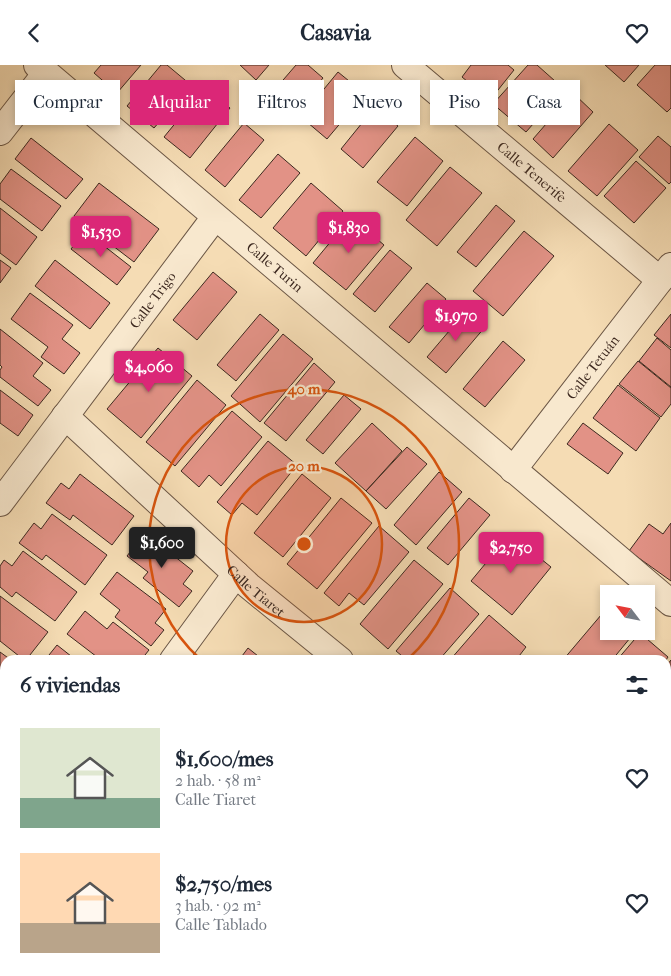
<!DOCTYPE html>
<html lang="es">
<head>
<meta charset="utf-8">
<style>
  :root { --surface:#fff; --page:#f6f6f7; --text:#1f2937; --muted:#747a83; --accent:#db2777 }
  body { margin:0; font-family:"IM FELL French Canon",serif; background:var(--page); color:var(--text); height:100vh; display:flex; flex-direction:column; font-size:19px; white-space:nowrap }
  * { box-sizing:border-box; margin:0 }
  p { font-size:16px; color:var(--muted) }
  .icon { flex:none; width:28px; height:28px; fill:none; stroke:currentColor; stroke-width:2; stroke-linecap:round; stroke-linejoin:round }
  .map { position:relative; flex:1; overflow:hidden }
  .details { position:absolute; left:0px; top:590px; width:671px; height:321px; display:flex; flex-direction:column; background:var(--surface); border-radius:15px 15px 0 0; box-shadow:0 2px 8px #0003 }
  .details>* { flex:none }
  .guide { position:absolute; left:15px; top:15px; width:641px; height:45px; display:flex; gap:10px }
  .needle { width:32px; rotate:302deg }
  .controls { position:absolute; left:600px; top:520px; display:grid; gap:10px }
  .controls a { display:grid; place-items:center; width:55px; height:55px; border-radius:0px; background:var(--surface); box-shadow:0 2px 8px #0003; font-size:25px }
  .price { position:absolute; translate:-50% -42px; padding:0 11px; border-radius:5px; background:var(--accent); color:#fff; font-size:16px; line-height:32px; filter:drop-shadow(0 1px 2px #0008) }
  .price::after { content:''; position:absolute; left:50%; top:30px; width:15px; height:11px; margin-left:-8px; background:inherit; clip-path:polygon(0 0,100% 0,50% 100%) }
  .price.active { background:#222; color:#fff }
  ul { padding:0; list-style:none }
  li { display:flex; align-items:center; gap:15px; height:125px; padding:0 20px }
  li span { display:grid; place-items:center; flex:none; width:140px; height:100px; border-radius:0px; color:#555 }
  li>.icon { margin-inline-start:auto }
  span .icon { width:60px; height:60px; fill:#fffc; stroke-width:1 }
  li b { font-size:21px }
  h2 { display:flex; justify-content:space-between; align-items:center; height:60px; padding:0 20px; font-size:21px }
  .pill { padding:0 18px; border-radius:0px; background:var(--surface); box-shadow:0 2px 8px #0003; font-size:18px; line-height:45px }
  .pill.active { background:var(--accent); color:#fff }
  header { display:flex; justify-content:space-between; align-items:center; height:65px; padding:0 20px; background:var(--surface); font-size:22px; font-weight:700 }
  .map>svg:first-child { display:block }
  .building { fill:#e29286; stroke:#3d2920 }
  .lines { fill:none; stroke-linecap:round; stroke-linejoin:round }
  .street-casing { stroke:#6b5645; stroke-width:28 }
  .street { stroke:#f8e8ce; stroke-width:26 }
  .ring { fill:none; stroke:#d7540e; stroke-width:2.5 }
  .labels { text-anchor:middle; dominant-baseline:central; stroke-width:4.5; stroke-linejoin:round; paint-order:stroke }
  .street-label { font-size:14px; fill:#3d2920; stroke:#f8e8ce }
  .centre { fill:#d7540e; stroke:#f8e8ce; stroke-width:2.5 }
  .ring-label { font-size:15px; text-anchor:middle; font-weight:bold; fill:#d7540e; stroke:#f8e8ce; stroke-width:4.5; stroke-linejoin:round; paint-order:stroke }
</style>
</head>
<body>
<header><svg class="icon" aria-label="back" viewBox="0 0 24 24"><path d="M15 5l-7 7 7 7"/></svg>Casavia<svg class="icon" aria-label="heart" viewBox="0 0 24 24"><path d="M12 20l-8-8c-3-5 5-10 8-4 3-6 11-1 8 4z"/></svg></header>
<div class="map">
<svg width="671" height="911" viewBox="0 0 671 911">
  <rect width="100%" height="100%" fill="#f5dcb4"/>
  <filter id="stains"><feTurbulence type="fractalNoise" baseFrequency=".004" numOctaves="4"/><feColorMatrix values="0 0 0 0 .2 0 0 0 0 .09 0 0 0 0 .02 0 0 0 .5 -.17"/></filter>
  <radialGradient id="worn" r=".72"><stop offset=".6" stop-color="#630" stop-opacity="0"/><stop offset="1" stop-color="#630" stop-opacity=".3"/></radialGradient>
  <path class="building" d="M101,0H141L117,28L94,8Z
    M161,0H167L191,20L154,63L127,41Z
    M240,0H269L256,15Z
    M296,0H308L323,13L288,55L265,36Z
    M471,0H508L514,5L490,35L462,12Z
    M528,0H537L564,24L526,67L493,39Z
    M605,0H639L624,17Z
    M655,0H671V43L667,47L637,20Z
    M338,7L365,29L327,74L301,52Z
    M205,22L230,43L190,93L164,72Z
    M573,28L593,47L553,93L533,74Z
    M375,42L398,61L363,103L341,84Z
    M244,58L264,75L225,122L205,105Z
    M609,59L638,85L597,131L568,106Z
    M658,71L671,82V117L669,119L639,92Z
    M415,72L443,96L407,141L377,117Z
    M31,73L83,114L66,134L15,94Z
    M278,89L300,108L261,153L239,135Z
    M636,96L666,123L634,158L604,131Z
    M450,102L482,128L437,181L406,155Z
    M11,104L61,141L42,166L0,134V119Z
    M99,118L159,164L134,197L74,151Z
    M311,118L343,146L306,191L273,163Z
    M496,140L515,156L476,202L457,187Z
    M0,143L37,172L16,200L0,188Z
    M351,152L384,180L346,225L313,198Z
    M85,166L131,202L117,220L71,184Z
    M524,166L554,191L503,251L473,226Z
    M390,185L412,203L375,247L353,229Z
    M0,195L11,203L0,218Z
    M55,195L110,238L90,264L35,221Z
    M213,207L237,227L197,275L173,255Z
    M427,218L446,234L409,278L389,262Z
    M30,228L73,260L62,274L80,288L64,309L41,292L48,282L11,254Z
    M467,245L485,262L446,308L427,292Z
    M260,249L279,265L236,316L217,300Z
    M671,249V283L654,270Z
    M0,264L43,298L33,311L51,325L38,341L0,312V305L2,302L0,300Z
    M283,269L313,294L260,357L231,331Z
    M657,273L671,285V322L639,296Z
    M503,276L525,295L485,342L463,324Z
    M158,283L192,311L141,373L107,344Z
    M638,296L671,323V339L661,352L619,319Z
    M314,298L335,317L286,376L264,358Z
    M197,315L226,340L175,401L146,377Z
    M618,320L660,353L636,386L593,353Z
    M0,325L33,350L18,371L0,358Z
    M344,330L361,344L323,389L306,375Z
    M232,346L262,372L221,421L209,410L199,422L181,406Z
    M372,358L402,386L366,426L335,398Z
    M583,358L623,388L608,409L567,379Z
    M268,376L297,400L257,450L242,438L232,450L217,437Z
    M407,382L427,399L386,444L366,426Z
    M439,407L462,427L416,480L394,460Z
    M80,409L134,451L112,480L73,450L70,455L46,438L61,418L69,424Z
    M302,409L331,433L283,492L254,468Z
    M341,433L372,458L317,524L287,499Z
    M469,433L490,450L448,500L427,483Z
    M52,449L107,490L85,520L46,490L42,495L19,478L34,458L41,464Z
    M671,458V516L629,486L649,459L663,469Z
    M379,461L409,487L364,540L349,528L339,541L324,528Z
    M145,468L193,506L183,519L192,526L179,542L143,513L148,507L127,491Z
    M510,469L551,502L512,550L471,516Z
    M23,486L77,527L55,556L16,527L12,532L0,522V501L4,495L12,501Z
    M414,495L443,519L388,584L360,559Z
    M117,507L166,544L155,558L164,565L151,581L115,552L120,545L100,529Z
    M450,523L479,549L439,595H407L396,586Z
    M0,531L48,567L26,595H24L0,576Z
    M607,543L609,544V566L635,567L612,595H563Z
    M85,546L107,564L113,557L149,585L141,595H101L67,569Z
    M489,550L526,582L516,595H450Z
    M640,568L668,592L666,595H617Z
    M57,580L76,595H45Z
    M248,583L263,595H239Z
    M0,587L11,595H5V619L0,626Z
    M671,595V655L666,661V601Z
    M4,654L5,655V691L0,688V660Z
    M671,667V692L666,688V672Z
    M0,709L5,713V751L0,757Z
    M666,788L671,792V835L666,831Z
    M5,855V906H13L10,911H0V861Z
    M25,906H57L63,911H21Z
    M549,906H597L593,911H545Z
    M606,906H651L655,910L654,911H602Z"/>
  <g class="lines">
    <defs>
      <g id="street">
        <path id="s1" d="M37,0L671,538"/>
        <path id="s2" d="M405,0L660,215"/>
        <path d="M0,67L46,8"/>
        <path id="s3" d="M65,351L249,521L340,595"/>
        <path id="s4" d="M513,405L671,201"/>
        <path id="s5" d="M0,438L215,152"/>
        <path d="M173,595L236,509"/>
        <path d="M0,788L5,791"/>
        <path d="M666,880L671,884"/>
        <path d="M150,906L156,911"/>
        <path d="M239,911L242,906"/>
      </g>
    </defs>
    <use href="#street" class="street-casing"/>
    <use href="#street" class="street"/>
  </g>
  <circle cx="304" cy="479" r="78" fill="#d7540e" fill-opacity=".12"/>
  <g class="ring">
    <circle cx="304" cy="479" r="78"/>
    <path d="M200 594A155 155 0 1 1 408 594"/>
  </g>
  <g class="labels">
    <g class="street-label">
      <text stroke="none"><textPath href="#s2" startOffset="166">Calle Tenerife</textPath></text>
      <text stroke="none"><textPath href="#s1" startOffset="312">Calle Turin</textPath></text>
      <text stroke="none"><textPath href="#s5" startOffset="254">Calle Trigo</textPath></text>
      <text stroke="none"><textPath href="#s4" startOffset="130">Calle Tetuán</textPath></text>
      <text stroke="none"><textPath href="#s3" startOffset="259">Calle Tiaret</textPath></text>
    </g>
  </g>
  <circle cx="304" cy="479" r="8" class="centre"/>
  <g class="ring-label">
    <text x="304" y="329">40 m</text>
    <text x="304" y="406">20 m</text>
  </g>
  <rect width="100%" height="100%" filter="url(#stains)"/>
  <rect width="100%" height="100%" fill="url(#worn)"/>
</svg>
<div class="controls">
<a><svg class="needle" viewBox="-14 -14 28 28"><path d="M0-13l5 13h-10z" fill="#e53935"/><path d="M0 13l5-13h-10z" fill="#747a83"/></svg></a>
</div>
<b class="price" style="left:349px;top:189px">$1,830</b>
<b class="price" style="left:101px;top:193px">$1,530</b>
<b class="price" style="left:456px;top:277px">$1,970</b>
<b class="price" style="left:149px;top:328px">$4,060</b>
<b class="price active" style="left:162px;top:504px">$1,600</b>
<b class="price" style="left:511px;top:509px">$2,750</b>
<div class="guide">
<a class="pill">Comprar</a>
<a class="pill active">Alquilar</a>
<a class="pill">Filtros</a>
<a class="pill">Nuevo</a>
<a class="pill">Piso</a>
<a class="pill">Casa</a>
</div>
<section class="details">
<h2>6 viviendas<svg class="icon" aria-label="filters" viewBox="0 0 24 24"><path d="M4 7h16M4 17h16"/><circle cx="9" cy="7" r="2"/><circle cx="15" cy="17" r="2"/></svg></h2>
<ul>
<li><span style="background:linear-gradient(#dfe7d0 70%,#7fa58c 0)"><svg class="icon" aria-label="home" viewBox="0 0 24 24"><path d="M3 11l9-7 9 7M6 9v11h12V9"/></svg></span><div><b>$1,600/mes</b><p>2 hab. · 58 m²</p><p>Calle Tiaret</p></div><svg class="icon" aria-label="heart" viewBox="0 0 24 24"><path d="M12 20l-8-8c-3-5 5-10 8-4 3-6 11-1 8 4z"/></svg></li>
<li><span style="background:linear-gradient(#ffd9b3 70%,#b9a48a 0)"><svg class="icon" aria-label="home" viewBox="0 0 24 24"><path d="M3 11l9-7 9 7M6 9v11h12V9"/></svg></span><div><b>$2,750/mes</b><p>3 hab. · 92 m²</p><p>Calle Tablado</p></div><svg class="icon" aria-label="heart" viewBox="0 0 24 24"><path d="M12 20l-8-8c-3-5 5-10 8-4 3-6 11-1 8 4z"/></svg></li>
</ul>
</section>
</div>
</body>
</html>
